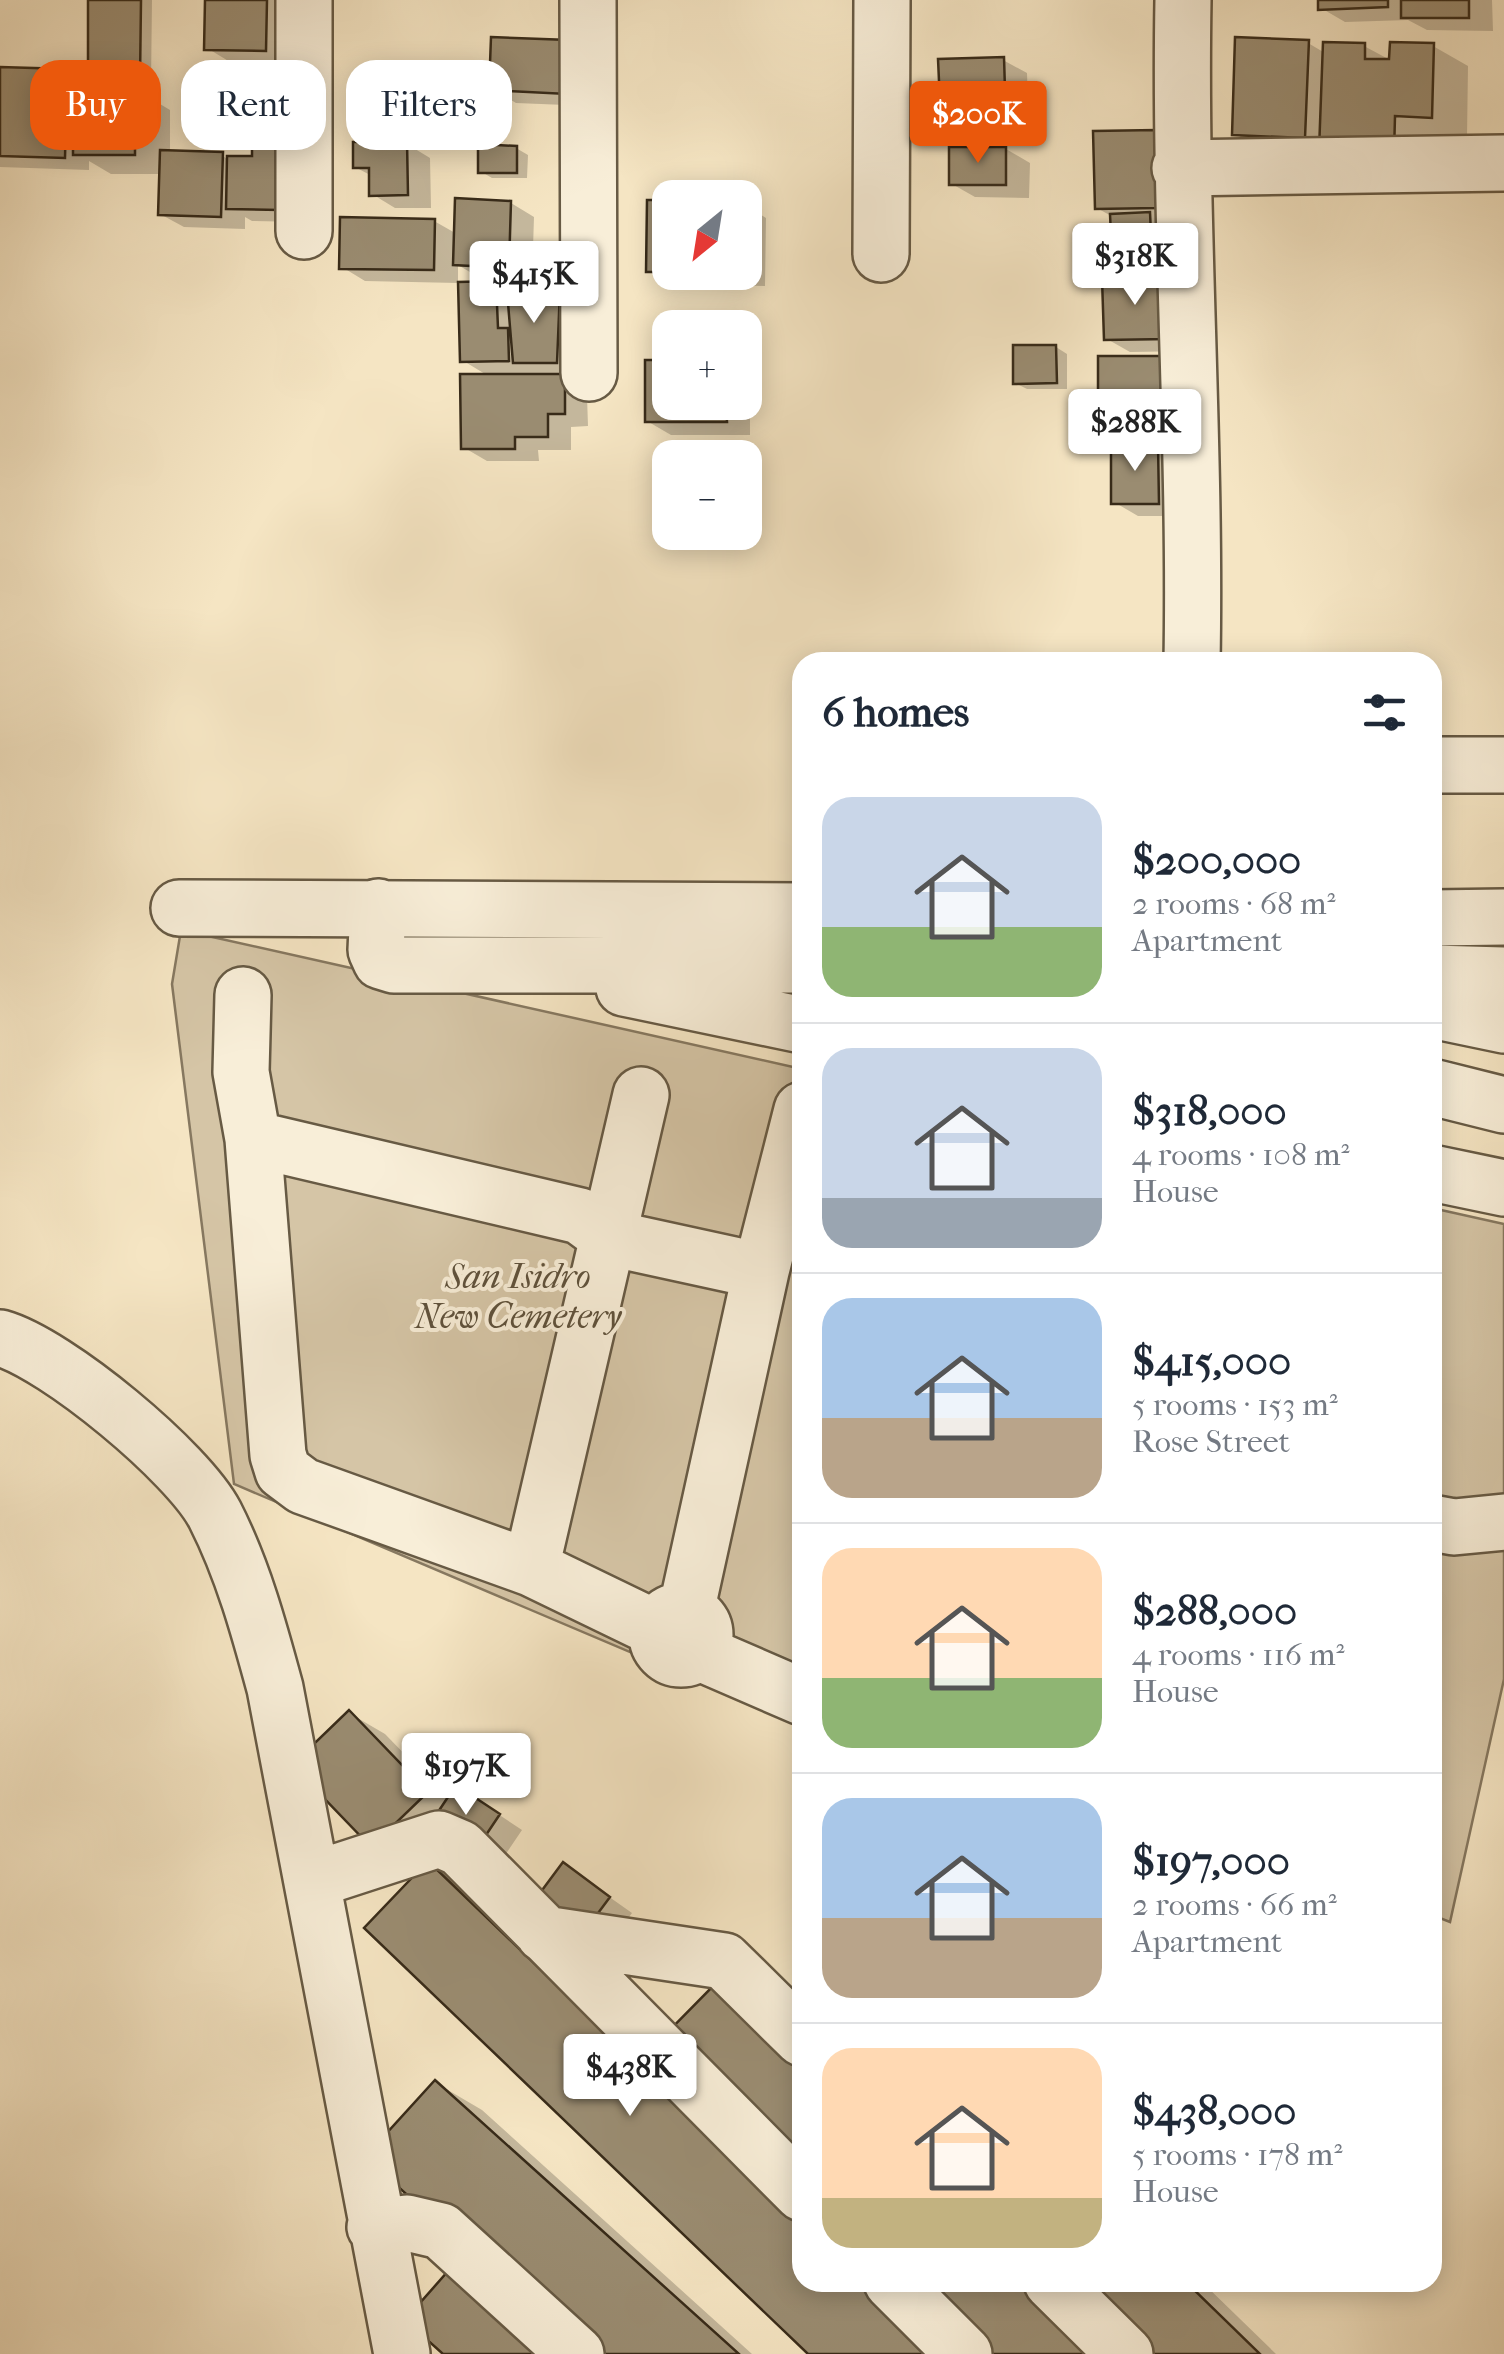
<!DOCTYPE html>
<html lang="en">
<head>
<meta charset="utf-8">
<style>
  :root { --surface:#fff; --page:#f2f2f3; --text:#1f2937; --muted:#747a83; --line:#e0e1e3; --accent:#ea580c }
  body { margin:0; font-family:"IM FELL French Canon",serif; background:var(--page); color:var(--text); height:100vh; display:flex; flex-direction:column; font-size:38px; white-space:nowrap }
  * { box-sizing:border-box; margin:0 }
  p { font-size:32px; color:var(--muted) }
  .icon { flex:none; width:55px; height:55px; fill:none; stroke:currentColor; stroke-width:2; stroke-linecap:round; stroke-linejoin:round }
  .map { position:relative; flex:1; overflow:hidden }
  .sheet { position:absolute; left:792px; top:652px; width:650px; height:1640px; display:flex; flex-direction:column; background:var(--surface); border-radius:30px; box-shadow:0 5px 25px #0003 }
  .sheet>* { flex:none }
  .hud { position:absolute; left:30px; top:60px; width:612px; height:90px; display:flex; gap:20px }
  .needle { width:65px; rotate:210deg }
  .controls { position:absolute; left:652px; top:180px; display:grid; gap:20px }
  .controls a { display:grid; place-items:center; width:110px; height:110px; border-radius:20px; background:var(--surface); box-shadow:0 5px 25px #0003; font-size:50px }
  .price { position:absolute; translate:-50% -85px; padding:0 22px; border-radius:10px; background:#fff; color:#222; font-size:32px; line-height:65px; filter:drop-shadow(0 2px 5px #0008) }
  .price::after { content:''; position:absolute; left:50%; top:60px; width:30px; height:22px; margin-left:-15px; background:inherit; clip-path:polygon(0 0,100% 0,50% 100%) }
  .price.current { background:var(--accent); color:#fff }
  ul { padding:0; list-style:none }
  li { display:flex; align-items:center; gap:30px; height:250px; padding:0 30px }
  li+li { border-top:2px solid var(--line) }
  li span { display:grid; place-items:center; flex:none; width:280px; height:200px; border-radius:30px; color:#555 }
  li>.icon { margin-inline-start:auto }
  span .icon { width:120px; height:120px; fill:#fffc; stroke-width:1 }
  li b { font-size:42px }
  h2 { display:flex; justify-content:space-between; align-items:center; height:120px; padding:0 30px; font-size:42px }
  .pill { padding:0 35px; border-radius:30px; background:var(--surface); box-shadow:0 5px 25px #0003; font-size:35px; line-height:90px }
  .pill.current { background:var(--accent); color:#fff }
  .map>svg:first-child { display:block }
  .green { fill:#d5c5a6; stroke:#867860; stroke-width:2.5 }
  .shadow { fill:#0003 }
  .building { fill:#9a8c71; stroke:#382b19; stroke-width:2.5 }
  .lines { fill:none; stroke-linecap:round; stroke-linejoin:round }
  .minor-casing { stroke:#675a44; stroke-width:60 }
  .minor { stroke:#f8eed8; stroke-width:55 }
  .labels { text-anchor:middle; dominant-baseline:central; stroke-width:8; stroke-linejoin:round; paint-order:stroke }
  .park-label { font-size:35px; font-style:italic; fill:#5f523c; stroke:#f8eed8 }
</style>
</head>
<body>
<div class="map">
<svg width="1504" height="2354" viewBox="0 0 1504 2354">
  <rect width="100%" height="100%" fill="#f5e5c3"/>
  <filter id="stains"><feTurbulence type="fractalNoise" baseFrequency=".002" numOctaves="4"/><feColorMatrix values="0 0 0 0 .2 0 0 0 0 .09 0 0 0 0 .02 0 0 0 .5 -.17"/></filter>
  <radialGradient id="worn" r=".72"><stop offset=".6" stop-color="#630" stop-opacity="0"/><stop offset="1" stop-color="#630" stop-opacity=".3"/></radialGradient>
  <path class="green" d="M181,930L802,1069V1725L234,1484L172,984Z
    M1432,1208L1504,1224V1679L1450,1922L1432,1915Z"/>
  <path class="shadow" d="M91,0H152L151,84L101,83L90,76Z
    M207,0H291L289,63L230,62L207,48Z
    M1321,0H1492L1493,31L1427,30L1408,20L1345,22L1321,8Z
    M494,39L590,106L516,103L492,89Z
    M1308,43L1325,53L1364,46L1392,61L1433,46L1468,66L1467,137L1430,135L1429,173L1258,147L1234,133Z
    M1003,60L1027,73L1029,135L967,138L943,124Z
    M0,70L67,72L90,89H135L170,110V153L222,155L302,222L252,221L245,217V229L184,227L160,214L162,174H111L89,161V170L0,167Z
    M1156,133L1163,262L1126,264L1115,257L1113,217L1097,208Z
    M407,144L430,158L431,208H395L372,194V176L355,167Z
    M516,148L528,155L527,178H492L480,171Z
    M1006,149L1030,163L1029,198L975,197L952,184Z
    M511,203L534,217L532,280L480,278L458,265V283L365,281L342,267L434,221L457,234Z
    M670,203V272H745V205L766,218L765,286L672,284L648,271Z
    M1105,281L1192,351L1130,352L1107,339Z
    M495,284L511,293H560L584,306L588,426L571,427V450H538L539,461H487L463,447L490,377L462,360Z
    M1056,347L1067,354V389H1027L1015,383Z
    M1100,359L1188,442H1151L1181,459L1182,516H1138L1114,502L1131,445L1100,428Z
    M670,363V402H745V374L750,376V435H671L647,421Z
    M349,1713L385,1734L449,1800L480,1802L522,1830L501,1861L408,1866Z
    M429,1865L475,1891L802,2206V2282L811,2354Z
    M564,1865L632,1913L609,1944Z
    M436,2083L482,2110L752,2354H588Z
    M1068,2282H1202L1276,2354H1141Z"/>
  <path class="building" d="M88,0H141L140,79L88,78Z
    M205,0H267L266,51L204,50Z
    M1318,0H1388V7L1318,10Z
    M1401,0H1469V18H1401Z
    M491,37L569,40L567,94L489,90Z
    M1235,37L1309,40L1305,138L1232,135Z
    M1323,42L1365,43V59H1389L1390,42L1434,43L1432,118L1395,116L1394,154L1319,151Z
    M1004,57L1006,123L941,125L938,59Z
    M0,67L67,69L65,158L0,156Z
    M73,86L135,87V155H73Z
    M1156,130L1158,208L1095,209L1093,131Z
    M252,137L279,138V210L226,209L227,156H252Z
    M407,141L408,195L369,196V168H353V142Z
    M478,144L517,146V173H478Z
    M949,147H1006V185H949Z
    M160,150L223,152L221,217L158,215Z
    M455,198L511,201L509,268L453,265Z
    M647,200H670V272H646Z
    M1150,212L1152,257L1112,259L1110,214Z
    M340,217L435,219L434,270L339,269Z
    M1167,277L1168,339L1104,340L1102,278Z
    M496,281L498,328H508L509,361L460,362L458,282Z
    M560,290L557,363H513L507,291Z
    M1013,345H1056L1057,383L1013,384Z
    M1098,356H1165V430L1098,429Z
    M645,360H670V402H726L727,422H645Z
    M460,374H565V414H548V437H515V449H461Z
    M1111,443H1158L1159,504H1111Z
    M349,1710L428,1792L371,1847L292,1765Z
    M456,1785L500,1814L476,1850L432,1821Z
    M428,1861L802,2221V2282H866L941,2354H808L364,1928Z
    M563,1862L610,1897L584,1932L537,1897Z
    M716,1983L802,2067V2186L656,2044Z
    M435,2080L739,2354H584L365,2157Z
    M456,2262L560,2354H443L405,2320Z
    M902,2282H1023L1097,2354H975Z
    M1064,2282H1186L1260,2354H1138Z"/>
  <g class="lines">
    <defs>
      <path id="minor" d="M304,0V231
        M588,0L589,373
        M1183,0C1179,221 1196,442 1192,662
        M1180,168L1504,163
        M881,254L882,0
        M1432,765H1504
        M378,907L376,950L381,961L394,965H802
        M179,908L802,911
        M1432,918L1504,917
        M1432,973L1504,975
        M624,988L802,1025
        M243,995L241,1072L253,1139L278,1455L283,1471L303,1486L531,1568L657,1629
        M1432,1010L1504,1025
        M1432,1087L1504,1105
        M253,1139L580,1216L610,1238L761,1271
        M1432,1173L1504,1188
        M0,1338C57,1354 188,1463 215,1515C243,1570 259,1629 275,1688L402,2354
        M1432,1523L1454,1527L1504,1522
        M531,1568L641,1095
        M657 1635a24 24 0 1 1 48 0a24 24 0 1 1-48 0Z
        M686,1612L761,1271L802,1110
        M698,1652L802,1697
        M313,1880L439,1839L460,1848L802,2193
        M544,1934L724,1961L802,2038
        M375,2227L407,2223L441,2231L576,2354
        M892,2282L964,2354
        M1052,2282L1125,2354"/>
    </defs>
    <use href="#minor" class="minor-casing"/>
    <use href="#minor" class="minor"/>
  </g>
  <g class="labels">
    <g class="park-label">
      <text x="518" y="1276">San Isidro<tspan x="518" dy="40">New Cemetery</tspan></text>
    </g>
  </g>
  <rect width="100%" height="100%" filter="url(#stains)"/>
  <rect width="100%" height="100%" fill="url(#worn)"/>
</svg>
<div class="controls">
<a><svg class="needle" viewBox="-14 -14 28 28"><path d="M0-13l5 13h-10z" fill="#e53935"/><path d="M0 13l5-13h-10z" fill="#747a83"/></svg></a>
<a>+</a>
<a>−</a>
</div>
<b class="price current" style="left:978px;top:166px">$200K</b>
<b class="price" style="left:1135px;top:308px">$318K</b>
<b class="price" style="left:534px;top:326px">$415K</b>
<b class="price" style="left:1135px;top:474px">$288K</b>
<b class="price" style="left:466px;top:1818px">$197K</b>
<b class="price" style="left:630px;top:2119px">$438K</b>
<div class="hud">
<a class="pill current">Buy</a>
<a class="pill">Rent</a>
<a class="pill">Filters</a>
</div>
<section class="sheet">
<h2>6 homes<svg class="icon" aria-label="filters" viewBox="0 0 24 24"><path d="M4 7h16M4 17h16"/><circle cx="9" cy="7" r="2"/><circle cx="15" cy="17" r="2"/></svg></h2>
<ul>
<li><span style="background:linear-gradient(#c9d6e8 65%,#8fb573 0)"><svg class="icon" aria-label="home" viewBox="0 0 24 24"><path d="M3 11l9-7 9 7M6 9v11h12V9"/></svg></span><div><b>$200,000</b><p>2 rooms · 68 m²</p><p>Apartment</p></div></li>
<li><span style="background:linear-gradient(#c9d6e8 75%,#9aa5b1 0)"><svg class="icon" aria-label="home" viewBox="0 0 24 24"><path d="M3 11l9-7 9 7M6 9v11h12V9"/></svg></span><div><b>$318,000</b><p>4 rooms · 108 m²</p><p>House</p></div></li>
<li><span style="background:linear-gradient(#a9c7e8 60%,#b9a48a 0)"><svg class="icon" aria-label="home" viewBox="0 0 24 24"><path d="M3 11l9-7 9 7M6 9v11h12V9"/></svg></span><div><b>$415,000</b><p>5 rooms · 153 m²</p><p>Rose Street</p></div></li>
<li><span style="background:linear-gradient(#ffd9b3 65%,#8fb573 0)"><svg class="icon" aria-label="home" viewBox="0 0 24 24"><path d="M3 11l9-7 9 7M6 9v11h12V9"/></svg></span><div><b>$288,000</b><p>4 rooms · 116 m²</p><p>House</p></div></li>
<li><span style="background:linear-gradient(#a9c7e8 60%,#b9a48a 0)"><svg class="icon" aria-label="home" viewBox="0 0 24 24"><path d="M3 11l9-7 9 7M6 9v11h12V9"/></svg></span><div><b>$197,000</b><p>2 rooms · 66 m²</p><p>Apartment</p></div></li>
<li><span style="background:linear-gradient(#ffd9b3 75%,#c2b280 0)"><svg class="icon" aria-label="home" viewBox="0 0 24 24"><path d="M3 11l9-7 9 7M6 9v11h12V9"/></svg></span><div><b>$438,000</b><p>5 rooms · 178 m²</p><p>House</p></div></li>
</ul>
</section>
</div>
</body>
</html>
